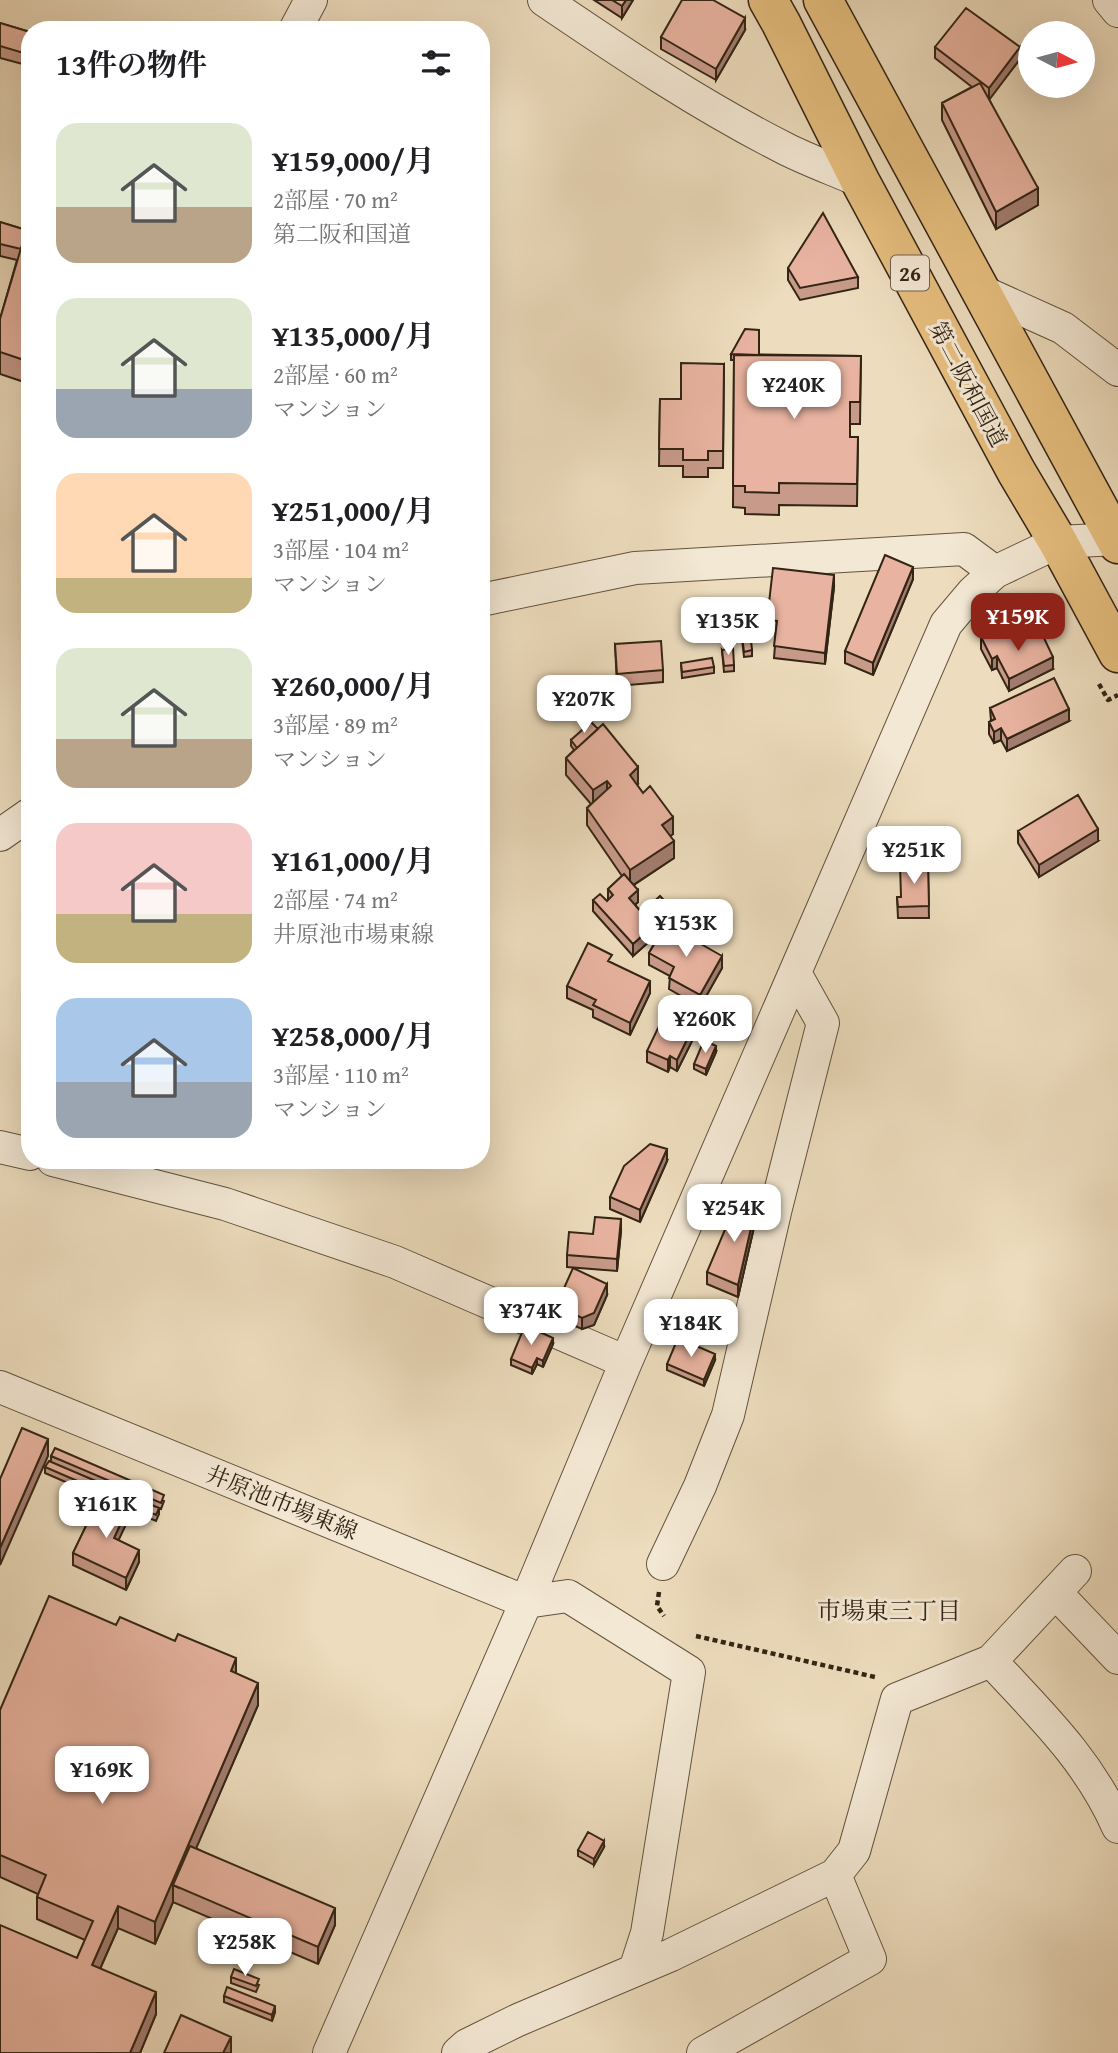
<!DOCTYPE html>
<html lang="ja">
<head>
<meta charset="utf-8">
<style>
  :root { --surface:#fff; --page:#f6f6f6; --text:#202124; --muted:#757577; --accent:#8f2418 }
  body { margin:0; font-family:"Gentium Book Plus","Noto Serif JP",serif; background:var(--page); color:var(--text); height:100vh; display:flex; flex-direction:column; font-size:26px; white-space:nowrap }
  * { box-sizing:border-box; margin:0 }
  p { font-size:23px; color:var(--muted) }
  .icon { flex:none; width:38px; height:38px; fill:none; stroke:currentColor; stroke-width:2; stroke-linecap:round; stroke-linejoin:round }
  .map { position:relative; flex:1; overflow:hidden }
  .panel { position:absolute; left:21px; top:21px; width:469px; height:1148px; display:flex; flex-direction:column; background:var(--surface); border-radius:28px; box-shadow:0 7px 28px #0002 }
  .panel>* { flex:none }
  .needle { width:46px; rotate:96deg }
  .tools { position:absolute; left:1018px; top:21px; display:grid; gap:14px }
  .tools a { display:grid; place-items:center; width:77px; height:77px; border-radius:50%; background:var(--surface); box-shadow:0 7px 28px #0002; font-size:35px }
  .price { position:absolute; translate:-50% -60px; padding:0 16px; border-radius:14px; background:#fff; color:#222; font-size:23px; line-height:46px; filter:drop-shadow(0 2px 4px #0008) }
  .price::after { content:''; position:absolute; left:50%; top:42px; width:21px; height:16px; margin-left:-10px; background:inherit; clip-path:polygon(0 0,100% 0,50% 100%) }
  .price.active { background:var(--accent); color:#fff }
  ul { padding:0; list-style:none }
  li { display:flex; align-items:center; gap:21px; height:175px; padding:0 35px }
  li span { display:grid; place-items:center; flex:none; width:196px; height:140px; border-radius:21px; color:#555 }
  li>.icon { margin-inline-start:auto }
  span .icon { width:84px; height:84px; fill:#fffc; stroke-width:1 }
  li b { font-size:30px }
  h2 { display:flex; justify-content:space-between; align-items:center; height:84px; padding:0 35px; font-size:30px }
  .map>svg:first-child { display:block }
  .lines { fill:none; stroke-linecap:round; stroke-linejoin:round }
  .minor-casing { stroke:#62533e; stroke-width:34 }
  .highway-casing { stroke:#332514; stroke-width:41 }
  .path { stroke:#332514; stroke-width:4.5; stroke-dasharray:5 3.5; stroke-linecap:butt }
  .minor { stroke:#f3e8d4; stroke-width:32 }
  .highway { stroke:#e6be7e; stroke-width:38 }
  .wall { fill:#c89a8a; stroke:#332514; stroke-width:2 }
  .shaded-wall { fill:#a27d70; stroke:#332514; stroke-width:2 }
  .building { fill:#e8b3a0; stroke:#332514; stroke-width:2 }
  .labels { text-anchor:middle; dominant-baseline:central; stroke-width:6; stroke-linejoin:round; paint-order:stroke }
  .shield { fill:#f3e8d4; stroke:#6d604e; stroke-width:2 }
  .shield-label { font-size:21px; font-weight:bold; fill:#332514 }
  .street-label { font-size:23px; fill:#332514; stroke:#f3e8d4 }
  .neighbourhood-label { font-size:24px; fill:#332514; stroke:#f3e8d4 }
</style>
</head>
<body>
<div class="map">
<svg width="1118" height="2053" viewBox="0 0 1118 2053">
  <rect width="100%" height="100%" fill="#eddcbd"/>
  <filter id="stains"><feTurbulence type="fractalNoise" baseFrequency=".00286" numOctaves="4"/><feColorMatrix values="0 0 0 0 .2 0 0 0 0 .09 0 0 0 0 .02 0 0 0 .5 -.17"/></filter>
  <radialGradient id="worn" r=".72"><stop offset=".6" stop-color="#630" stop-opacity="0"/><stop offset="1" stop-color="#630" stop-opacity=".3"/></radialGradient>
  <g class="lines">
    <defs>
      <path id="minor" d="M544,0C622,53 701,106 786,149C810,161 835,170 860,181
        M1109,0L1118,11
        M295,30L311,0
        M981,291L1063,328L1118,370
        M481,600L635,568L964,549L995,572
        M0,835L30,814
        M0,1147L30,1154
        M53,1160L225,1204L395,1262L626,1362
        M0,1387L526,1602L568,1596L689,1672L647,1933L635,1970
        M663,1564L700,1486L728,1415L776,1208L823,1023L795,973
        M1055,1592L1118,1658
        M991,1661C1040,1714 1088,1759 1118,1827
        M329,2053L526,1602L626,1362L946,624L973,592L995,572L1058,542L1118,539
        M458,2053L467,2045L518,2020L671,1955L835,1875L854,1851L897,1699L991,1661L1075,1571
        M703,2053L870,1959L835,1875"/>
      <path id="highway" d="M768,0L781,23L860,181L1016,471L1058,542L1118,653
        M823,0L1118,544"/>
    </defs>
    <use href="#minor" class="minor-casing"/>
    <use href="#highway" class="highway-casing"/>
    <path class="path" d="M1099,684L1108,700L1118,695
      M659,1592L657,1606L664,1616
      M696,1636L875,1677"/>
    <use href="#minor" class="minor"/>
    <use href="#highway" class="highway"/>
  </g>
  <path class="wall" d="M594,0H633L622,18Z
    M0,23L30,32V66L0,58Z
    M745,30L716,80L661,49V37Z
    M935,47L1020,59L989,99L1038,205L996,229L942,120V103L972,87L935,58Z
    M30,218V384L0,374V319L17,260L0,256V222L26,230Z
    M788,268L858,277V288L800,300L788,280Z
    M731,354L861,356L860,424H850V437H858L857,506L779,505V515L745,514V508L733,507L734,360H731Z
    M724,364L723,468H708V477H683V466H659L660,399H681Z
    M913,579L873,675L845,663V651Z
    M834,587L825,664L774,658L776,633L767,631V620Z
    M740,621L752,650V656L744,657Z
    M981,637L1053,669L1009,691L997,668L992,670L981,649Z
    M615,644L663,670V682L617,686Z
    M722,650L734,665V671L724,672Z
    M681,663L714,667V673L682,678Z
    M990,708L1069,721L1007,751L1001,740L994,743L989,734V722L991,721Z
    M571,740L638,784L637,785L673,834L670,836L674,858L634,885L638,902L635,905L642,913L672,921L668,925L722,968L700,1007L669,989L670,976L649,965V953L662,930L633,956L593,911V900L607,901L608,900V889L622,876L587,825V808L591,804L566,775V758L574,750L571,746Z
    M1018,831L1098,841L1039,877L1018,843Z
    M928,864L929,918H898L897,897H901Z
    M612,963L650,993L630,1035L593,1017V1010L567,998V986Z
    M696,1033L677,1071L670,1067L668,1072L647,1062V1051Z
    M716,1052L706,1075L694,1069V1064Z
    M667,1161L640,1222L610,1209V1197Z
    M756,1218L738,1297L707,1284V1272Z
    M621,1231L617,1271L567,1267V1255Z
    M607,1295L594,1325L582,1329L556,1318V1306Z
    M553,1344L543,1367L537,1364L532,1374L511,1365V1359Z
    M715,1360L704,1386L667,1370V1364Z
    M51,1456L164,1501L161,1509L159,1508V1514L156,1521L101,1497L127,1522L118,1540L139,1562L126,1590L73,1565V1553L100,1497L45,1473V1467L51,1462Z
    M116,1625L236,1673L258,1705L196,1848L335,1925L318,1964L173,1902L155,1944L118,1928L100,1969L156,2014L140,2053H0L77,1958L85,1940L37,1919V1897L38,1894L0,1877V1710Z
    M604,1847L594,1865L578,1856V1850Z
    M231,1977L259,1985L256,1992L231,1983Z
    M224,1996L275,2012L272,2021L224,2002Z"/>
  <path class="shaded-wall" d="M626,0H633L622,18V6Z
    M745,18V30L716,80V69Z
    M1020,47V59L989,100V88Z
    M1038,188V205L996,229V212Z
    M913,567V579L873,675V663Z
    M834,575V587L825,664V653Z
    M997,656V668L992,670V659Z
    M1053,657V669L1009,691V679Z
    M1069,709V721L1007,751V739Z
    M1001,728V740L994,743V732Z
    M638,767V784L630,792V775Z
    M607,781V798L593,808V790Z
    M673,817V834L662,842V825Z
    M1098,829V841L1039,877V865Z
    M674,841V858L630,887V870Z
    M638,890V902L629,910V898Z
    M672,909V921L633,956V944Z
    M722,956V968L700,1007V995Z
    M650,981V993L630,1035V1023Z
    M696,1021V1033L677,1071V1060Z
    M716,1046V1052L706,1075V1069Z
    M670,1056V1067L668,1072V1060Z
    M667,1149V1161L640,1222V1210Z
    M756,1206V1218L738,1297V1285Z
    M621,1219V1231L617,1271V1259Z
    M607,1284V1295L594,1325L582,1329V1318Z
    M553,1338V1344L543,1367V1361Z
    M715,1354V1360L704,1386V1380Z
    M537,1358V1364L532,1374V1368Z
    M48,1439V1456L0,1565V1548Z
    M127,1510V1522L114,1550V1538Z
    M139,1550V1562L126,1590V1578Z
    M236,1658V1680L231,1671Z
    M258,1683V1705L179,1888L173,1885V1902L155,1944V1922Z
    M604,1841V1847L594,1865V1859Z
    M118,1906V1928L92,1987V1965Z
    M335,1908V1925L318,1964V1947Z
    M156,1992V2014L140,2053H130Z
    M275,2006V2012L272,2021V2015Z
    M231,2037V2053H223Z"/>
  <path class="building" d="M612,0H626L622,6Z
    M682,0H713L745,18L716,69L661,37Z
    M966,8L1020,47L989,88L935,47Z
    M0,23L30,32V55L0,46Z
    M980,83L1038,188L996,212L942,103Z
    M823,213L858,277L800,288L788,268Z
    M30,218V362L0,352V319Z
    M0,222L26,230L21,249L0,244Z
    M745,329L759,330V355L731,354Z
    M734,355L861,356L860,402H850V437H858L857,484L779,483V493L745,492V486H733Z
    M681,363L724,364L723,451H708V460H683V449H659L660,399H681Z
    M885,555L913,567L873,663L845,651Z
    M773,568L834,575L825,653L774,646L777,621L767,620Z
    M749,620L752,650L744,652L740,621Z
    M981,637L1044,638L1053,657L1009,679L997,656L992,659Z
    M661,641L663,670L617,674L615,644Z
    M733,648L734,665L724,666L722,650Z
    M712,658L714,667L682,672L681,663Z
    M1054,678L1069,709L1007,739L1001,728L994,732L989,722L995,719L990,708Z
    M591,722L598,729L577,748L571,740Z
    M603,724L638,767L630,775L643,793L650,786L673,817L662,825L674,841L630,870L587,808L611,786L607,781L593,790L566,758Z
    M1078,795L1098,829L1039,865L1018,831Z
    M900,864H928L929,906L898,907L897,897H901Z
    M624,874L638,890L629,898L642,913L660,896L672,909L633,944L593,900L600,894L607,901L613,895L608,889Z
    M666,924L722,956L700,995L669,978L674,967L649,953Z
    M588,943L612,955L608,961L650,981L630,1023L593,1005L596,1000L567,986Z
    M673,997L696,1021L677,1060L670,1056L668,1060L647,1051Z
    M704,1040L716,1046L706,1069L694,1064Z
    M650,1144L667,1149L640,1210L610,1197L624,1166Z
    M738,1199L756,1206L738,1285L707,1272Z
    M595,1217L621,1219L617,1259L567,1255L569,1232L593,1234Z
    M573,1268L607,1284L594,1313L582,1318L556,1306Z
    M525,1325L553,1338L543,1361L537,1358L532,1368L511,1359Z
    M678,1338L715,1354L704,1380L667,1364Z
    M22,1428L48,1439L0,1548V1479Z
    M55,1448L164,1495L161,1503L51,1456Z
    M49,1461L159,1508L156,1515L45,1467Z
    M100,1497L127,1510L114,1538L139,1550L126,1578L73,1553Z
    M49,1596L116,1625L120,1617L175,1641L178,1634L236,1658L231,1671L258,1683L155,1922L118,1906L92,1965L156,1992L130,2053H0V1925L77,1958L93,1921L37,1897L46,1875L0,1855V1710Z
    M588,1832L604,1841L594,1859L578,1850Z
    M190,1846L335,1908L318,1947L173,1885Z
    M234,1969L259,1979L256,1986L231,1977Z
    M227,1987L275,2006L272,2015L224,1996Z
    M181,2015L231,2037L223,2053H164Z"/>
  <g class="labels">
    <rect class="shield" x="891" y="255.5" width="38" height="35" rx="5"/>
    <g class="shield-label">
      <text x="910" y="273">26</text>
    </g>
    <g class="street-label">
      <text transform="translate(969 384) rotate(62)">第二阪和国道</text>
      <text transform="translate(282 1502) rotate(22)">井原池市場東線</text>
    </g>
    <g class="neighbourhood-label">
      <text x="889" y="1610">市場東三丁目</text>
    </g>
  </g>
  <rect width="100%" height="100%" filter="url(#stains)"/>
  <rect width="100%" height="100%" fill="url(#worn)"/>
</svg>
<div class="tools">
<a><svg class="needle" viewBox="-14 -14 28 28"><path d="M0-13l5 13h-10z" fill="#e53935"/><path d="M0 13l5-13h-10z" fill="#757577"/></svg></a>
</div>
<b class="price" style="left:794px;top:421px">¥240K</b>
<b class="price active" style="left:1018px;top:653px">¥159K</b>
<b class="price" style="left:728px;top:657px">¥135K</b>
<b class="price" style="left:584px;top:735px">¥207K</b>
<b class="price" style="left:914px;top:886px">¥251K</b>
<b class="price" style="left:686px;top:959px">¥153K</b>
<b class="price" style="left:705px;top:1055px">¥260K</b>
<b class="price" style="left:734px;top:1244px">¥254K</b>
<b class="price" style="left:531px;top:1347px">¥374K</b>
<b class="price" style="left:691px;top:1359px">¥184K</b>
<b class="price" style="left:106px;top:1540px">¥161K</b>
<b class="price" style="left:102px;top:1806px">¥169K</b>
<b class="price" style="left:245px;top:1978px">¥258K</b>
<section class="panel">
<h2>13件の物件<svg class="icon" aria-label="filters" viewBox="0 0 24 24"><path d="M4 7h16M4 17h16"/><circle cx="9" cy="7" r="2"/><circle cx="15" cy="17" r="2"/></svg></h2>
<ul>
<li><span style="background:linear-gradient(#dfe7d0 60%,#b9a48a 0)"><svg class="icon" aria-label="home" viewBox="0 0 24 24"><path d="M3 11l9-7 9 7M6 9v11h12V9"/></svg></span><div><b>¥159,000/月</b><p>2部屋 · 70 m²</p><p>第二阪和国道</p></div></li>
<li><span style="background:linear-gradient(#dfe7d0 65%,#9aa5b1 0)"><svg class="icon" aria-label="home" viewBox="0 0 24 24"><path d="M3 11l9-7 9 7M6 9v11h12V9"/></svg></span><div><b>¥135,000/月</b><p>2部屋 · 60 m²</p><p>マンション</p></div></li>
<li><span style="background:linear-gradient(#ffd9b3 75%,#c2b280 0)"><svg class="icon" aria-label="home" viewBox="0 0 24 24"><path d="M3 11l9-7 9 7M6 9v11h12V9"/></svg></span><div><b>¥251,000/月</b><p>3部屋 · 104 m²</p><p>マンション</p></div></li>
<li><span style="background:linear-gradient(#dfe7d0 65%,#b9a48a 0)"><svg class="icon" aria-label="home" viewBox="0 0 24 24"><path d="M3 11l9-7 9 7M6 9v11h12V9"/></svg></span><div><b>¥260,000/月</b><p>3部屋 · 89 m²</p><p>マンション</p></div></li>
<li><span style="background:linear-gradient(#f6c9c9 65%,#c2b280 0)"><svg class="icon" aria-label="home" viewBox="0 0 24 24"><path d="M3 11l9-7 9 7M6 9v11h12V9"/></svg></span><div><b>¥161,000/月</b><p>2部屋 · 74 m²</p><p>井原池市場東線</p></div></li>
<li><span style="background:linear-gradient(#a9c7e8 60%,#9aa5b1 0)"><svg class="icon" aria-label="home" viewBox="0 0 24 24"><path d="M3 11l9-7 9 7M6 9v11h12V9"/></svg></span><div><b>¥258,000/月</b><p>3部屋 · 110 m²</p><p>マンション</p></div></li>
</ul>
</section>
</div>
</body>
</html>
